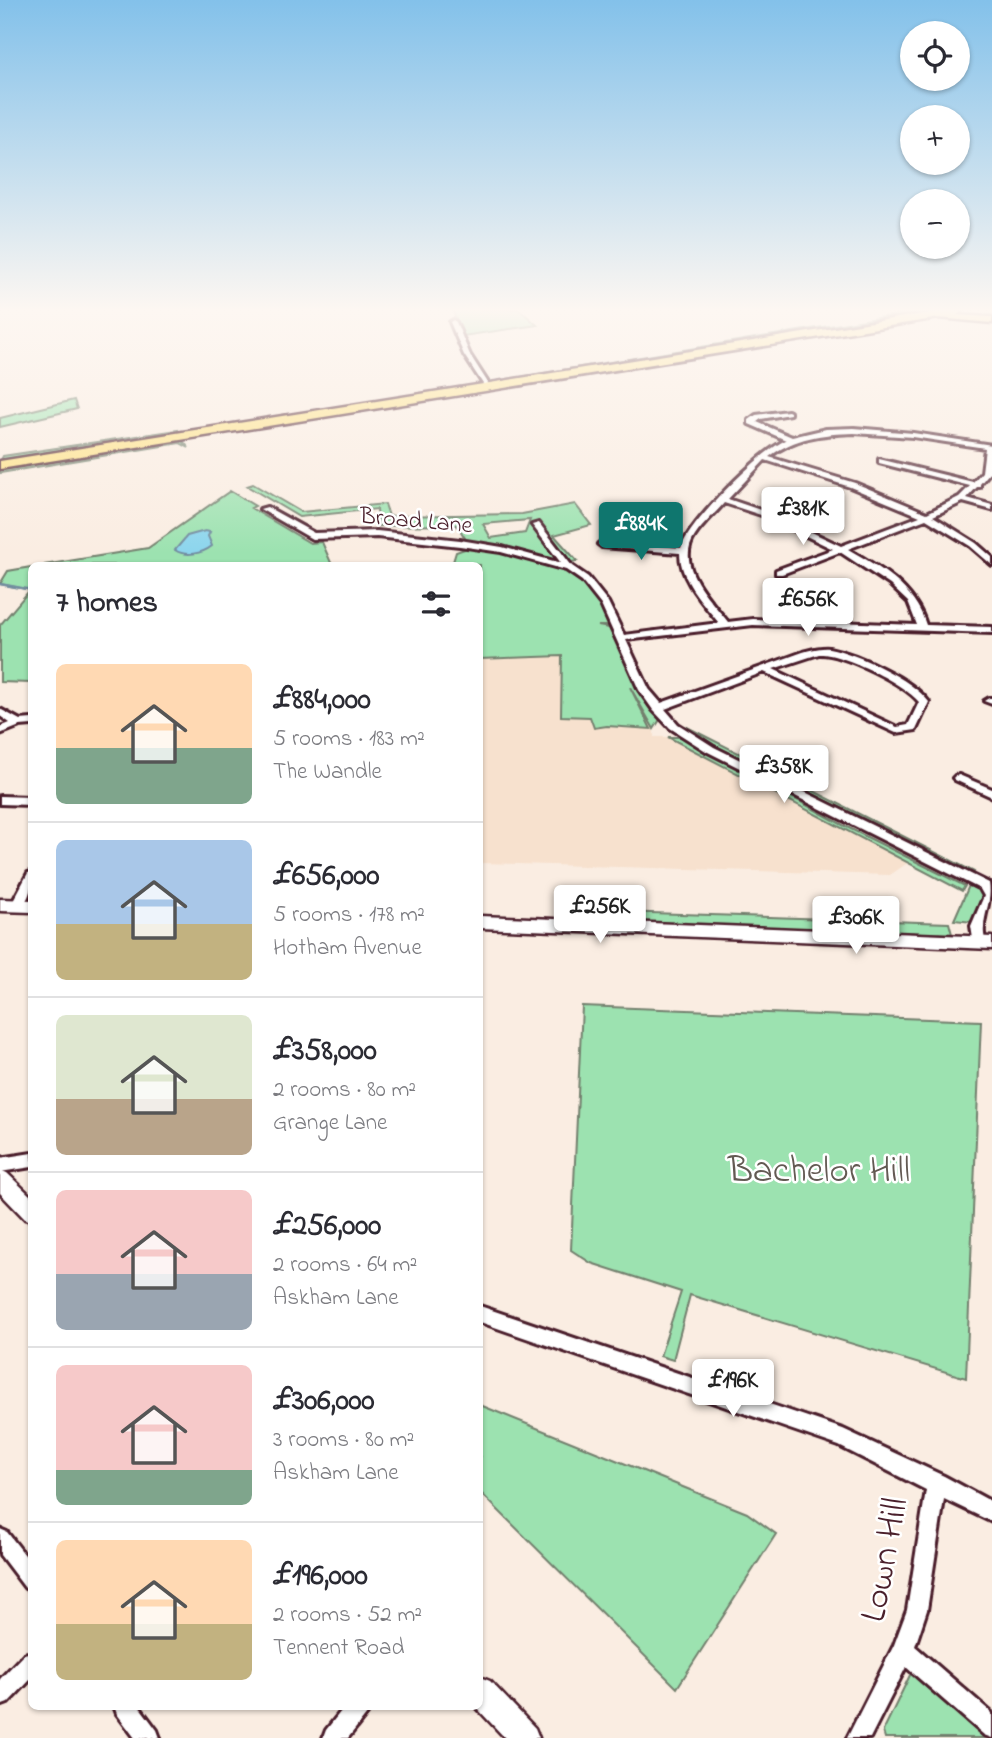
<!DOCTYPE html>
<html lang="en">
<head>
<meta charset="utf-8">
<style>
  :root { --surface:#fff; --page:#f2f2f3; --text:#2b2b33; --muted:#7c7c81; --line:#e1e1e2; --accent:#0f766e }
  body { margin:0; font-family:"Indie Flower",sans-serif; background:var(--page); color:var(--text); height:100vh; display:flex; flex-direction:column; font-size:26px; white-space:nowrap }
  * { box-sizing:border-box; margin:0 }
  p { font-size:23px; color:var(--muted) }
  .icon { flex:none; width:38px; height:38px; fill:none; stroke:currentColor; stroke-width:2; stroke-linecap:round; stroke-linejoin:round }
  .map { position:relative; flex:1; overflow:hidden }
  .side { position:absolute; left:28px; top:562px; width:455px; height:1148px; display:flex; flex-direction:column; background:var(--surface); border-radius:10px; box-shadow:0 2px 5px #0004 }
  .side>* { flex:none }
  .controls { position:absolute; left:900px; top:21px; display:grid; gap:14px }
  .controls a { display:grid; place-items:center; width:70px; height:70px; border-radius:50%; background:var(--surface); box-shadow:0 2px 5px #0004; font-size:35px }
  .price { position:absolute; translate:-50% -60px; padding:0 16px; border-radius:7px; background:#fff; color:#222; font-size:23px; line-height:46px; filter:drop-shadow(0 2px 4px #0008) }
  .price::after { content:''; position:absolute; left:50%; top:42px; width:21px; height:16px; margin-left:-10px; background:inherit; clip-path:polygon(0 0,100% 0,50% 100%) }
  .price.active { background:var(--accent); color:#fff }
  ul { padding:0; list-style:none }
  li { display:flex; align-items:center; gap:21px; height:175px; padding:0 28px }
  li+li { border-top:2px solid var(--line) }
  li span { display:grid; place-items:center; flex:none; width:196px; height:140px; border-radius:10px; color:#555 }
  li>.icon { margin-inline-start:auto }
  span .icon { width:84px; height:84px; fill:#fffc; stroke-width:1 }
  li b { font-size:30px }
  h2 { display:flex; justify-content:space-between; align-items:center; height:84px; padding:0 28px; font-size:30px }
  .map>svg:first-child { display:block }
  .built { fill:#f7e1ce }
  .green { fill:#9ce2b0; stroke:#73806e; stroke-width:2; fill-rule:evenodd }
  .water { fill:#8cd5ed; stroke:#728c9f; stroke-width:2 }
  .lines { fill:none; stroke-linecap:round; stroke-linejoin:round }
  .stream { stroke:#728c9f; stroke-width:2.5 }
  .street-casing { stroke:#4a1f2b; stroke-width:6 }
  .secondary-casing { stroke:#4a1f2b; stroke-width:5 }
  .highway-casing { stroke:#4a1f2b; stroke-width:5 }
  .street { fill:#fff; fill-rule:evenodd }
  .secondary { fill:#fff; fill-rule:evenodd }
  .highway { fill:#fde080; fill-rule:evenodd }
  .labels { text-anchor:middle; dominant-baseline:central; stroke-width:5; stroke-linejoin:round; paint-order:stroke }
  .far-street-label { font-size:24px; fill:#4a1f2b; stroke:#fff }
  .near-park-label { font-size:37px; fill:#635a53; stroke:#fff }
  .near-street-label { font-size:37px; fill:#4a1f2b; stroke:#fff }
</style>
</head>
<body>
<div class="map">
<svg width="992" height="1738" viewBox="0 0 992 1738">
  <rect width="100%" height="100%" fill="#faede2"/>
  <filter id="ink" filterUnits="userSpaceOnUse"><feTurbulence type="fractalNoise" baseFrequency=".0143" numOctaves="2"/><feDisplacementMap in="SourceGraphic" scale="14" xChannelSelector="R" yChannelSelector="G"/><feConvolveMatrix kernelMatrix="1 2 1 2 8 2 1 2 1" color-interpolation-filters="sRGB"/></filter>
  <g filter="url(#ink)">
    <path class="built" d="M613,653L654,729V737H668L909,862L890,875L480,863V659Z"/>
    <path class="green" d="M452,309H519L537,325L463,336Z
      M932,309H947L489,382Z
      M74,400L77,409L0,427V418Z
      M178,430V433L0,462L3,456Z
      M181,439L189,448L180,443L0,473V468Z
      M253,484L301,512L385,504L389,516L522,514L575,504L591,525L554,535L577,561L563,564L468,543L457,525L378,526L377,509L299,517L247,486ZM530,520L525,533L491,538L483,524Z
      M230,491L255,506L251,508L310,543L322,542L332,565H44L148,548Z
      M470,547C532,555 586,561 609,626H598L609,628L642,694L661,718L654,729L630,687L651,729L607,726L594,728L590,717L561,716L562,656L480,659V565H452L456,552Z
      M31,567V590L0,584L8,571Z
      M28,592L32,593L31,683L0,682V625Z
      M685,726L974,872L972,875C875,828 775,785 683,728Z
      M668,737H681L843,825L965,886L962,891Z
      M971,881L982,889L984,895L972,922L954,920Z
      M559,910L949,923L952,934L571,921L561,918Z
      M582,1006L981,1021L966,1378L690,1295L673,1360L660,1356L681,1292L591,1263L571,1250Z
      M480,1405L747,1513L776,1534L677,1688L480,1492Z
      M922,1672L992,1738H885L883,1731L911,1673Z"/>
    <path class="water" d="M205,531L210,532L208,536L212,546C202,554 185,557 175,550L187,536Z"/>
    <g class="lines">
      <path class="stream" d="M0,584L32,590"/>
      <defs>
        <path id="street" d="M453,320L456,322L470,355L490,386L489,387H485L464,355L450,322Z
          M788,411L790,412V414L761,419L757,422L792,437L826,429L854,428L913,433L992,445L990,472L980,484V487H977L967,498L992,505V510L963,502L933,516L976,543L992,557V565L970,546L926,519L848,549C880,567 915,588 926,625L992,627V633L753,625L626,640L649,689L661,703L803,652C811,650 820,647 829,648C858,654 912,679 929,702L916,730L896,733L764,672L665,709L678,724L714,747L989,883C992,902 984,912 984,928C983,935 986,939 984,945H974L971,926L984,896L980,889L706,751L670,728L653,710L639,690L601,605L582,581L566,570L501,552L460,546L377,537L312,539L260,509L267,507L314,533L377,531L460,540L502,547L561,563L532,525L539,523L572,566L588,577L608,602L624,635L719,623C703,603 680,580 680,553L602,547L598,544L602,541L681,548C690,522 760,451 786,440L749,424V420L756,415ZM854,433L913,437L985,448L982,472L973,482L879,459V463L970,486L959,497L927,513L855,483L769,457C795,437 822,434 854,433ZM765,460L850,487L920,516L841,546L782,518L814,508V504L775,515L728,499ZM724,503L767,517L833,549L776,570V574H782L840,552L890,585L908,602L917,625L753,619L728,622C711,600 674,566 695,536C703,524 715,514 724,503ZM819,654C843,653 904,684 919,702L908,725L897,727L773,669Z
          M989,698H992V704L984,701Z
          M0,709L20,720L32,719V725L20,726L0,734V727L10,723L0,716Z
          M959,775L992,789V797L955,780L953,778L955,776Z
          M0,796L32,797V805L0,804Z
          M32,872C32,886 30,903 17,909L13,908L11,905L28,873Z
          M32,1153V1167L0,1172V1158Z
          M480,1306L843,1429L944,1476L992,1502V1522L944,1499L927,1610L915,1646L992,1713V1738L984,1735L906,1667L870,1738H847L894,1645L907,1610L926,1490L839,1446L480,1322Z
          M0,1529L7,1532L32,1564V1591L25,1588L0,1555Z
          M32,1652V1678L8,1703L0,1706V1679L24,1654Z
          M114,1706H139L157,1730L160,1738H135L117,1714Z
          M345,1706H370L367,1714L348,1738H323L326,1730Z"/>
        <path id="secondary" d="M0,899L32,900V912L0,911Z
          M480,916L992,937V949L480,928Z
          M0,1170L7,1173L32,1197V1221L25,1219L0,1193Z
          M480,1677L490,1681L535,1728L539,1738H505L475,1706H480Z"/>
        <path id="highway" d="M954,309L961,312L957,315L992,317V323L939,318L0,469V461Z"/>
      </defs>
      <use href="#street" class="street-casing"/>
      <use href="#secondary" class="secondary-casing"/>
      <use href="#highway" class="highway-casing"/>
      <use href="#street" class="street"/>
      <use href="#secondary" class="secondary"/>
      <use href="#highway" class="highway"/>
    </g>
  </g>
  <linearGradient id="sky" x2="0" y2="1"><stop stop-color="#83c1ea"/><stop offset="0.56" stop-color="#fdf7f2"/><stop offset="1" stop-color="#fdf7f2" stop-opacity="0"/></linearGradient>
  <rect width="992" height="553" fill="url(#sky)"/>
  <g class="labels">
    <g class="far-street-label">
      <text transform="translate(416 522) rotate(5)">Broad Lane</text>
    </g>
    <g class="near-park-label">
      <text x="819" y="1172">Bachelor Hill</text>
    </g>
    <g class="near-street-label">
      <text transform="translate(886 1560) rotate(-79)">Lown Hill</text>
    </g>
  </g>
</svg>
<div class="controls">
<a><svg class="icon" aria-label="locate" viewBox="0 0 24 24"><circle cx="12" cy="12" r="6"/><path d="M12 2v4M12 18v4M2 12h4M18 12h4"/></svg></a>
<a>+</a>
<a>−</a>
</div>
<b class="price" style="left:803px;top:547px">£381K</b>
<b class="price active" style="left:641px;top:562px">£884K</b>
<b class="price" style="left:808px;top:638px">£656K</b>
<b class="price" style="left:784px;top:805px">£358K</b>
<b class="price" style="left:600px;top:945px">£256K</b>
<b class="price" style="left:856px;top:956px">£306K</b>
<b class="price" style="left:733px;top:1419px">£196K</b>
<section class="side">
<h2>7 homes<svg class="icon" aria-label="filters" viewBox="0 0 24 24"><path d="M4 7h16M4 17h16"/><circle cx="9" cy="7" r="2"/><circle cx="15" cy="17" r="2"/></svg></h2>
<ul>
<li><span style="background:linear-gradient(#ffd9b3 60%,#7fa58c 0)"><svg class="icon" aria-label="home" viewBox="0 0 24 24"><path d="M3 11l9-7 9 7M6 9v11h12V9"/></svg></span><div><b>£884,000</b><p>5 rooms · 183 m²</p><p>The Wandle</p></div></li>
<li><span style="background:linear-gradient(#a9c7e8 60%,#c2b280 0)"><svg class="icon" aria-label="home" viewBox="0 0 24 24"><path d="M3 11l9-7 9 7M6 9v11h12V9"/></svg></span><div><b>£656,000</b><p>5 rooms · 178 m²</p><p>Hotham Avenue</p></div></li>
<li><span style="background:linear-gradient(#dfe7d0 60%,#b9a48a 0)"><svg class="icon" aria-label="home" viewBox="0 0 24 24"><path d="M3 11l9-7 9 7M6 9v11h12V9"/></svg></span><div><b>£358,000</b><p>2 rooms · 80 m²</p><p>Grange Lane</p></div></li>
<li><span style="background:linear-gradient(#f6c9c9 60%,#9aa5b1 0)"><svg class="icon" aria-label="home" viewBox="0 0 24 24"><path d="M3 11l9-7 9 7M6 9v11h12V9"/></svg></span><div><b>£256,000</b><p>2 rooms · 64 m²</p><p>Askham Lane</p></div></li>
<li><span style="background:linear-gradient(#f6c9c9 75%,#7fa58c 0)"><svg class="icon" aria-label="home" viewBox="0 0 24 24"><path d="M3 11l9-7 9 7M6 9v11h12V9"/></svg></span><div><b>£306,000</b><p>3 rooms · 80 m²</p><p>Askham Lane</p></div></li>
<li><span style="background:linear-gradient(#ffd9b3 60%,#c2b280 0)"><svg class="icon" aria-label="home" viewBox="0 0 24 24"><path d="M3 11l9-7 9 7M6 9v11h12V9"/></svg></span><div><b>£196,000</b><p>2 rooms · 52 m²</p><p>Tennent Road</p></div></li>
</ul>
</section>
</div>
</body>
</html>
